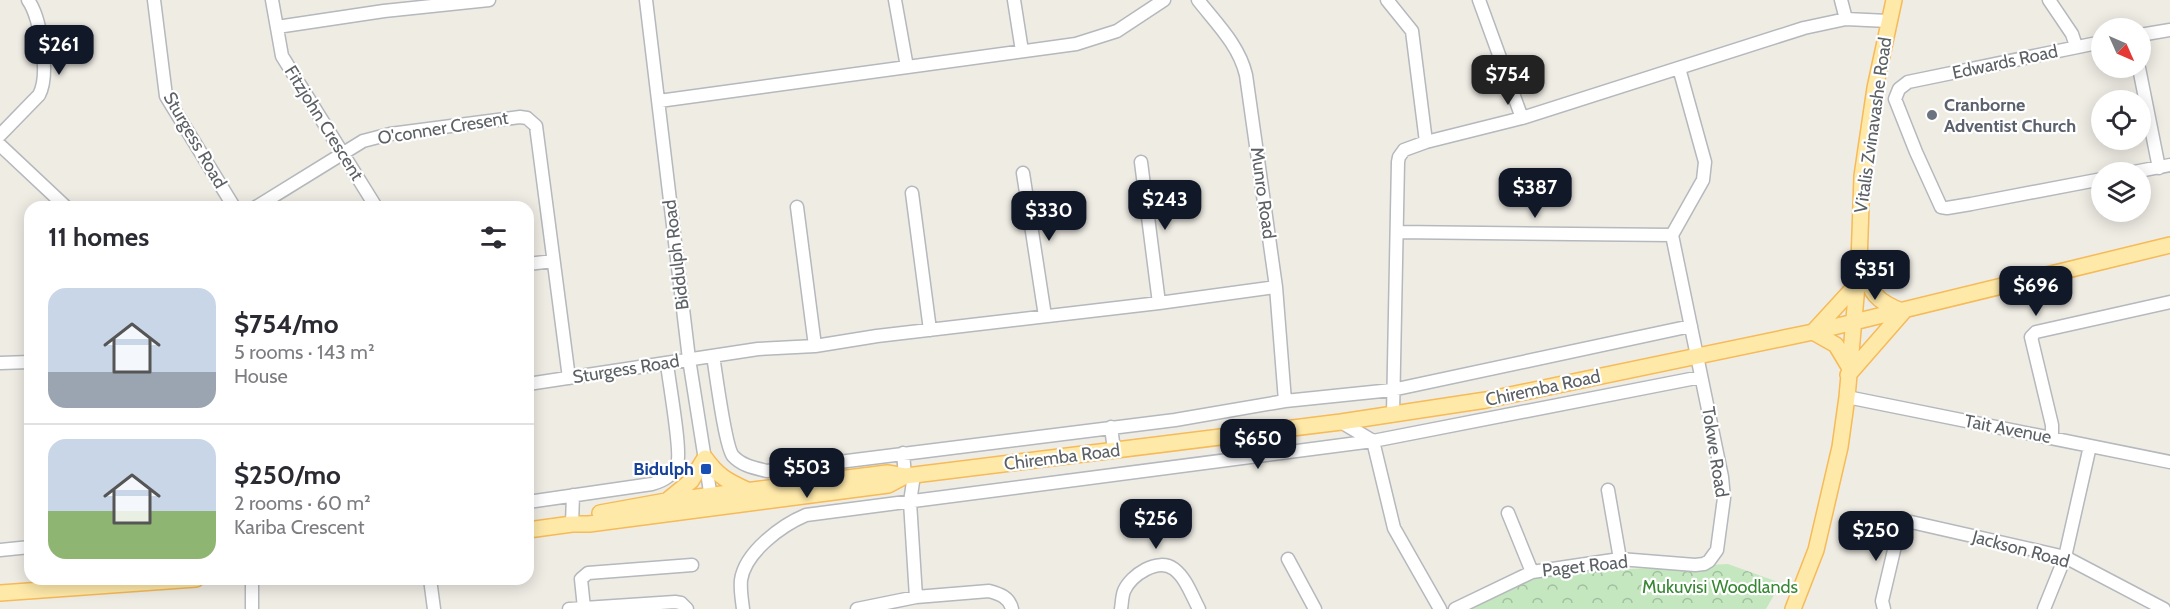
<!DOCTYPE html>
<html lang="en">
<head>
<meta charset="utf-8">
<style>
  :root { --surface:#fff; --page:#f7f7f7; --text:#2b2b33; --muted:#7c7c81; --line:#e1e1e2; --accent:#111827 }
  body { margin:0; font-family:Cabin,sans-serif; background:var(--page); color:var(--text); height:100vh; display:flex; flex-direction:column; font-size:22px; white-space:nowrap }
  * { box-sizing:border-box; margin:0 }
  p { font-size:20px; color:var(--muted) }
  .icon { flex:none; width:33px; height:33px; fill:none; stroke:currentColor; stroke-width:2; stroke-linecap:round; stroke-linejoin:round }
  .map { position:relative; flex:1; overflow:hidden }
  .side { position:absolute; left:24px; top:201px; width:510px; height:384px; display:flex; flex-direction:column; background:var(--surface); border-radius:18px; box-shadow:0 3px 15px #0003 }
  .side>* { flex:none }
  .needle { width:39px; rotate:135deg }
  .fabs { position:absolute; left:2091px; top:18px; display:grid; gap:12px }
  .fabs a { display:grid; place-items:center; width:60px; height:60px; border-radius:50%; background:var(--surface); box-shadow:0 3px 15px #0003; font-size:30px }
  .price { position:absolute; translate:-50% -51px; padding:0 14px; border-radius:12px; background:var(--accent); color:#fff; font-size:20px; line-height:39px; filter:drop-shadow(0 2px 3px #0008) }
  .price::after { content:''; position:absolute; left:50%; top:36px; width:18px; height:14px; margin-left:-9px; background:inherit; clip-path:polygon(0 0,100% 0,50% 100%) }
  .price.current { background:#222; color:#fff }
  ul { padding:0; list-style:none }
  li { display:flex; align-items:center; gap:18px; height:150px; padding:0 24px }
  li+li { border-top:2px solid var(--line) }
  li span { display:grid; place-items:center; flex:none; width:168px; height:120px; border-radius:18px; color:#555 }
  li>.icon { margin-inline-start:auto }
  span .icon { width:72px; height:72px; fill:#fffc; stroke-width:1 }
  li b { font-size:26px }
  h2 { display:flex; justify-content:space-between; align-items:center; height:72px; padding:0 24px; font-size:26px }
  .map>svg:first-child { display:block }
  .park { fill:url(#park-crowns) }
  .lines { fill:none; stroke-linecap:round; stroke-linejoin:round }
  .minor-casing { stroke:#b5b8bc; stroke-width:15 }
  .major-casing { stroke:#f6ba57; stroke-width:18 }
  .minor { stroke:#fff; stroke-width:12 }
  .major { stroke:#ffe9a9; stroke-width:15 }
  .worship-dot { fill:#6b7280; stroke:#fff; stroke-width:2 }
  .transit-dot { fill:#1a4fb4; stroke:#fff; stroke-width:2 }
  .labels { text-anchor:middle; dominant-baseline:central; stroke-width:4.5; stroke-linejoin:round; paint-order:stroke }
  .street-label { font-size:18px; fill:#5c6165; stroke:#fff }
  .worship-label { font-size:18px; font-weight:bold; fill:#5b616d; stroke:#fff; text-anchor:start }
  .transit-label { font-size:18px; font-weight:bold; fill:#164399; stroke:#fff; text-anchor:end }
  .park-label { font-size:18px; fill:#368632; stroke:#fff }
</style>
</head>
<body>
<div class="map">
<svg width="2170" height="609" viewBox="0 0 2170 609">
  <defs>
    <pattern id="park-crowns" width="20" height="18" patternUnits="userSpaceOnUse" patternTransform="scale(1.5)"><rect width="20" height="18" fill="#c4e7c0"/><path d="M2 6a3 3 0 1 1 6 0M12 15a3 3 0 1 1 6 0" fill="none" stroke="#a2bfa0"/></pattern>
  </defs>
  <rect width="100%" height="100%" fill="#efece4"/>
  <path class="park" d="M1728,564L1781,583L1766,609H1459L1529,574Z"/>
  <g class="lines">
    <defs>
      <path id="minor" d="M154,0L166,96L234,207
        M272,0L282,56L376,207
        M646,0L689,359L712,504
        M895,0L907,67
        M1014,0L1022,51
        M1198,0C1216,23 1239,45 1246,75L1276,287L1285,401
        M1387,0L1412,31L1426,142
        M1479,0L1522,118
        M1841,0L1846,19
        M2049,0L2072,34L2076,46
        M277,27L384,11L489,0
        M2140,35L2170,30
        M2102,42L1908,82L1899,89L1895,99L1916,152L1941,207L1947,208L1971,204L2102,179
        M2139,68L2159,168
        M659,101L1076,44L1117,31L1164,0
        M0,135L39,95C50,75 41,18 28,0
        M0,145L66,207
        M1141,162L1159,303
        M2134,172L2170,165
        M1023,173L1045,316
        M912,193L930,330
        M256,207L363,141L390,134L520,117L527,118L536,126L569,378
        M797,207L815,346
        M1397,232L1672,235
        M528,264L553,261
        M713,356C716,373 725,446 733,456C742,466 755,468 767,471L1175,420L1285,401L1392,390L1691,326
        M0,363L30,362
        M528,384L758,349L815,346L877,336L1159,303L1276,287
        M1847,397L2170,462
        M1393,414L1398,162L1399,157L1404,150L1426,142L1522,118L1804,28L1846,19L1888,21
        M1341,422L1373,441L1394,528L1440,609
        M1111,427L1114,450
        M2052,438V425L2031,337L2036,332L2170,302
        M903,453L905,476
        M914,475L910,502L916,597
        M1608,490L1620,559
        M528,502L652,484C663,481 673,476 677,464C682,453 669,382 667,364
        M1508,513L1532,572
        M572,524L573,495
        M0,550L30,547
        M1288,559L1315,609
        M252,579V609
        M430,579L434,609
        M584,608L581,579L588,573L692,565
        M569,609L675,602L681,603L687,609
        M743,609C742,600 740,590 741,580C745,552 782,525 806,515L1373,441L1701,377
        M857,609L916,597L989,591C1000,594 1009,597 1012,609
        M1121,609C1122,603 1122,596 1124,591C1131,575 1158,557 1174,569C1186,578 1192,596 1199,609
        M1455,609L1532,572L1620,559L1695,565L1704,564L1709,561L1717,550L1724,498L1722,477L1672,235L1703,180L1705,162L1679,68
        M1884,609L1882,601L1899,529L1905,523L1911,522L2065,557L2164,609
        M2044,609L2065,557L2090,446"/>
      <path id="major" d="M1860,265C1871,291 1874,301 1902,311
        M1813,332L1857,284
        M1813,332L1836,345L1848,365
        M1848,375L1903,312
        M669,499L691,481L705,458C718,476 727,481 747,490
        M600,513L666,501L887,473L905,476
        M528,530L572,524H589L888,485L905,476L914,475L1341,422L1486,400L1813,332L2170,245
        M0,593L196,579
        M1793,609L1816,550L1840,447L1847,397L1859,263L1862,176L1875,88L1894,0"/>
    </defs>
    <use href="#minor" class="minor-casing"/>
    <use href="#major" class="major-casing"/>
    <use href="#minor" class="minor"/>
    <use href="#major" class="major"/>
  </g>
  <circle class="worship-dot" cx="1932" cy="115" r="6"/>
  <rect class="transit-dot" x="700" y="463" width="12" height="12" rx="3"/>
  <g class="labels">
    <g class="street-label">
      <text transform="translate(2005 62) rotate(-12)">Edwards Road</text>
      <text transform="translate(324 123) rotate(58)">Fitzjohn Crescent</text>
      <text transform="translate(1873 125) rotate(-82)">Vitalis Zvinavashe Road</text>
      <text transform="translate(443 128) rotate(-9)">O'conner Cresent</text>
      <text transform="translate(195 140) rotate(60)">Sturgess Road</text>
      <text transform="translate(1263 193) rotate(82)">Munro Road</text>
      <text transform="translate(676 255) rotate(-97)">Biddulph Road</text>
      <text transform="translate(626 369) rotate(-9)">Sturgess Road</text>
      <text transform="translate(1543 388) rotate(-12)">Chiremba Road</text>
      <text transform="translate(2008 429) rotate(11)">Tait Avenue</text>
      <text transform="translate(1715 452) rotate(81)">Tokwe Road</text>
      <text transform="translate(1062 457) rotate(-7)">Chiremba Road</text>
      <text transform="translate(2021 549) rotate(15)">Jackson Road</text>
      <text transform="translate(1585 566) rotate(-6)">Paget Road</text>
    </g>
    <g class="worship-label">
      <text x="1944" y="105">Cranborne<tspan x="1944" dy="21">Adventist Church</tspan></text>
    </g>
    <g class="transit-label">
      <text x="694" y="469">Bidulph</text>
    </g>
    <g class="park-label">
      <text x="1720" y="587">Mukuvisi Woodlands</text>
    </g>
  </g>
</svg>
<div class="fabs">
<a><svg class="needle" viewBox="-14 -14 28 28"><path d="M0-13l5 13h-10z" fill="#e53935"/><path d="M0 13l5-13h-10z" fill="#7c7c81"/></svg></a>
<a><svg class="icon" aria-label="locate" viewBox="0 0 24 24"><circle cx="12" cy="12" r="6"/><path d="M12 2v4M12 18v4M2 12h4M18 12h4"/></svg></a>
<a><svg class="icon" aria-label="layers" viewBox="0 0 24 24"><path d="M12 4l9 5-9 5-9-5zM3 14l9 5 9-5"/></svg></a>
</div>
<b class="price" style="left:59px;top:76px">$261</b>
<b class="price current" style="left:1508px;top:106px">$754</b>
<b class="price" style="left:1535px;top:219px">$387</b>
<b class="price" style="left:1165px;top:231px">$243</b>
<b class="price" style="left:1049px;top:242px">$330</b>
<b class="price" style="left:1875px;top:301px">$351</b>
<b class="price" style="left:2036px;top:317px">$696</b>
<b class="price" style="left:1258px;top:470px">$650</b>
<b class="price" style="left:807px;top:499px">$503</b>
<b class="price" style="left:1156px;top:550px">$256</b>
<b class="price" style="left:1876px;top:562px">$250</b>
<section class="side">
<h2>11 homes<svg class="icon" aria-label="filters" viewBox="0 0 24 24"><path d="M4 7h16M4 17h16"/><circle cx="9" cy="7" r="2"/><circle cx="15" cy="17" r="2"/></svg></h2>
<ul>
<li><span style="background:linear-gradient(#c9d6e8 70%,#9aa5b1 0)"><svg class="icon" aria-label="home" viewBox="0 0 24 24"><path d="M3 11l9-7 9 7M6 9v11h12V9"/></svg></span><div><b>$754/mo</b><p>5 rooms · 143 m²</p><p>House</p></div></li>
<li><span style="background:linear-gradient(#c9d6e8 60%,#8fb573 0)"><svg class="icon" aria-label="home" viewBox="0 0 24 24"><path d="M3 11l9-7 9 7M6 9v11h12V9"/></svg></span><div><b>$250/mo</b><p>2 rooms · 60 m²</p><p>Kariba Crescent</p></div></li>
</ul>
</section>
</div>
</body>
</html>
